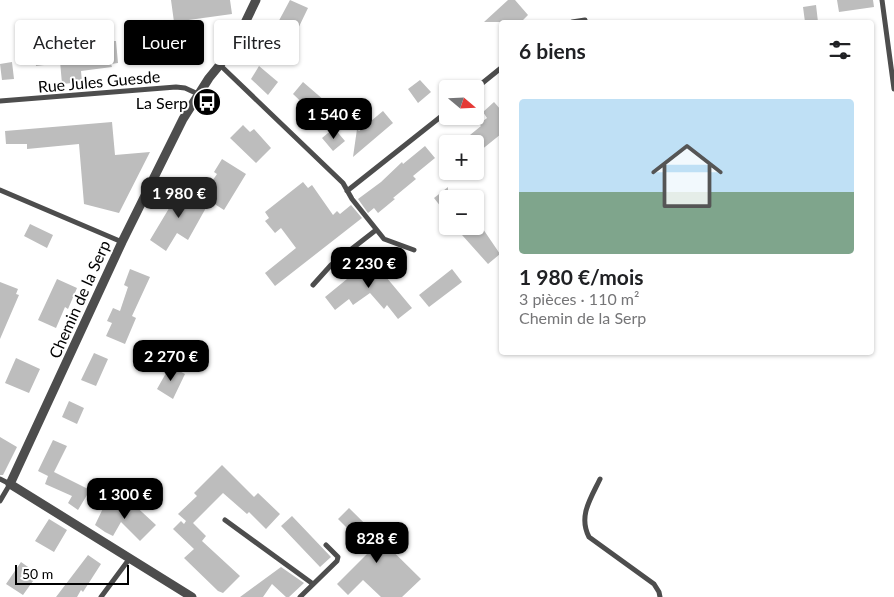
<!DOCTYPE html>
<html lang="fr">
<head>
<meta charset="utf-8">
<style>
  :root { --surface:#fff; --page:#f6f6f6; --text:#202124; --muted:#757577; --line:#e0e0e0; --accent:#000 }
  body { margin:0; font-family:Lato,sans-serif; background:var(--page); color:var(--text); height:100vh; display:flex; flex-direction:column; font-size:19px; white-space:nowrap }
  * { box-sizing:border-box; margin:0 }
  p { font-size:16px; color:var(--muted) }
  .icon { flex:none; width:28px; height:28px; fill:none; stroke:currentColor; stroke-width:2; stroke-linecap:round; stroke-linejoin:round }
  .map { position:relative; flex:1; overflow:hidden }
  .side { position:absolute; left:499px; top:20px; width:375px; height:335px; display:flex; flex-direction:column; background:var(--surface); border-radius:5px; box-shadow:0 1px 4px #0004 }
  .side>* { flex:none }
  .top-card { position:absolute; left:15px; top:20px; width:409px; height:45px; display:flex; gap:10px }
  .needle { width:32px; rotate:109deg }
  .fabs { position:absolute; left:439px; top:80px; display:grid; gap:10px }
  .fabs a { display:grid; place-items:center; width:45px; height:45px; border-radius:5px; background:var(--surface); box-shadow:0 1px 4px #0004; font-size:25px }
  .scale { position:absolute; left:15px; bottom:12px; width:114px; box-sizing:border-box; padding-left:5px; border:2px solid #000; border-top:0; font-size:14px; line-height:18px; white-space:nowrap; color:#000; -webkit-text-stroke:4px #fff; paint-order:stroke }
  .price { position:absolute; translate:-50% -42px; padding:0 11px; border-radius:10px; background:var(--accent); color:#fff; font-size:16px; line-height:32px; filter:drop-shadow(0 1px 2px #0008) }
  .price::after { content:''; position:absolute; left:50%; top:30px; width:15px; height:11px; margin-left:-8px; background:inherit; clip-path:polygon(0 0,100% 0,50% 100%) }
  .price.current { background:#222; color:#fff }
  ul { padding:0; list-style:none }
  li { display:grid; align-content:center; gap:10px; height:265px; padding:0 20px }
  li+li { border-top:1px solid var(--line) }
  li span { display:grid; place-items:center; height:155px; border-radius:5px; color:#555 }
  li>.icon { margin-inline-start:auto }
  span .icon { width:90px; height:90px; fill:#fffc; stroke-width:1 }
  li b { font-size:21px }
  h2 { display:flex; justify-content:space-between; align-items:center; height:60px; padding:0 20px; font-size:21px }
  .chip { padding:0 18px; border-radius:5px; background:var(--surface); box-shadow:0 1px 4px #0004; font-size:18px; line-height:45px }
  .chip.current { background:var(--accent); color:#fff }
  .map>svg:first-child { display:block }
  .building { fill:#bdbdbd }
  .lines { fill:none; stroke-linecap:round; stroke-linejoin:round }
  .minor { stroke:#4d4d4d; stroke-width:5 }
  .tertiary { stroke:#4d4d4d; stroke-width:9 }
  .labels { text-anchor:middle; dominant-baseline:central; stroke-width:4; stroke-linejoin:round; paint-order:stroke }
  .street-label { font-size:16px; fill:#000; stroke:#fff }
  .poi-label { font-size:16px; fill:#000; stroke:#fff; text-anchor:end }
</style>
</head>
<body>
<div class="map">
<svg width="894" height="597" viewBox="0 0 894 597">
  <rect width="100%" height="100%" fill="#fff"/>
  <path class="building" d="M171,0H230L232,14L174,22Z
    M290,0L308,8L294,37L275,28Z
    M508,0H515L528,15L521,22H484Z
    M837,0H873L874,7L839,12Z
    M816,5L818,22H805L803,7Z
    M114,38V41H116L118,63L111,64L112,67L81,71L82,82L62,84L60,61L89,58V56L97,55L95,40Z
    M35,41L36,45L50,44L52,64L36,66L35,57L21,58L20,42Z
    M175,42L201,43L198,64L175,63Z
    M12,62L14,79L2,80L0,64Z
    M259,66L278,82L268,95L251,79Z
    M420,80L431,92L418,103L408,89Z
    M303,82L325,101L314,114L293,94Z
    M494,102L501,110V134L475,155V144H459L481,126L479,124L487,118L483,112Z
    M383,111L393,123L353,157L357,129L359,131Z
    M112,122L115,155L150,152L119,213L84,204L79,144L27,149V144H6L5,131Z
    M243,125L250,132L254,129L271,148L256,163L230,138Z
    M334,128L345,141L333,151L322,138Z
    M425,146L435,158L413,176L416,179L393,198L395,199L378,213L374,208L368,213L358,199L381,182L402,162L403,164Z
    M222,159L246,174L224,210L202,196L217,174L214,172Z
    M303,182L308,188L312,185L333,215L337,211L340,214L351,205L362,218L275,286L265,273L296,248L281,228L275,233L265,221L269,218L265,212Z
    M448,187V216L434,198Z
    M176,188L207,206L188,240L177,233L166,251L150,240L171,205L167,202Z
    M30,224L53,235L47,248L24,236Z
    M454,226H481L500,254L488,264Z
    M366,253L412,308L398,319L387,305L384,309L370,293L353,305L349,299L335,310L325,297L358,270L353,265Z
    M130,269L150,277L132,316L136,318L125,344L106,336L112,323L107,321L113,308L120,311L128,287L124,285Z
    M452,269L462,282L429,307L419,295Z
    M57,279L77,288L68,309L65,307L56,328L38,320Z
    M0,282L18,289L16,294L19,295L0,339Z
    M94,353L108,359L96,386L81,380Z
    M16,358L40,369L29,393L5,383Z
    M170,366L185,374L173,399L157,389Z
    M69,401L84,408L77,424L62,417Z
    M0,437L17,447L3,475H0Z
    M53,440L67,446L54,472L90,490L78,510L68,503L72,496L45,484L48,476L38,471Z
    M222,465L254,497L258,493L280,514L266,529L249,512L247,514L223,493L193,523L206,536L202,541L240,576L223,593L218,591L184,558L194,549L173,529L181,521L184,524L186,521L178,514L197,496L194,493Z
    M107,500L121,509L129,500L156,525L140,541L121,522L113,536L105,532L95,525Z
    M349,508L421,579L402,597H381L363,580L348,595L337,584L370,551L338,519Z
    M292,516L331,557L320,567L281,526Z
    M49,519L67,530L54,552L35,541Z
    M88,555L101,564L83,592L81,590L77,597H56Z
    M21,562L38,574L23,595L6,584Z
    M281,567L304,583L289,597H286L272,584L263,597H240Z"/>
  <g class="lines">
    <path class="minor" d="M882,0L894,89
      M572,22L585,20
      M220,65L343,183L352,199L384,239L414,250
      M475,89L501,68
      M0,101L176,87L185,88L198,94
      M0,190L122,242
      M347,191L448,111
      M313,285L331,265L376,230
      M0,479L10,484L0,501
      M600,479C591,498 578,516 589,537L654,584L659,592L660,597
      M225,520L313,584
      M101,597L130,558
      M300,597L337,561L338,557L326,545"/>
    <path class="tertiary" d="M192,597L10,484L122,242L183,119L209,78L232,50L256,0"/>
  </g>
  <defs>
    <symbol id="bus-disc" viewBox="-11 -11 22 22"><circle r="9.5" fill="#000" stroke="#fff"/><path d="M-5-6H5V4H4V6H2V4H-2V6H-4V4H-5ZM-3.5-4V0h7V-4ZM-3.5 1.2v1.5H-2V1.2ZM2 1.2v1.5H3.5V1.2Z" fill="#fff"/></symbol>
  </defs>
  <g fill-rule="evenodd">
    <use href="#bus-disc" x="191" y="86" width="32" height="32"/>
  </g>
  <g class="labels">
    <g class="street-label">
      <text transform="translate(99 81) rotate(-5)">Rue Jules Guesde</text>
      <text transform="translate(79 299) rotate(-66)">Chemin de la Serp</text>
    </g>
    <g class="poi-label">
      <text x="188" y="102">La Serp</text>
    </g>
  </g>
</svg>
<div class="fabs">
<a><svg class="needle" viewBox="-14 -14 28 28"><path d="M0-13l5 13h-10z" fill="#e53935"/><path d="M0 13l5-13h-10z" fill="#757577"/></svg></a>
<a>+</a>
<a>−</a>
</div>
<div class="scale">50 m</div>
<b class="price" style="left:334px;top:140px">1 540 €</b>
<b class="price current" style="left:179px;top:219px">1 980 €</b>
<b class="price" style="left:369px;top:289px">2 230 €</b>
<b class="price" style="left:171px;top:382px">2 270 €</b>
<b class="price" style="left:125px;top:520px">1 300 €</b>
<b class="price" style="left:377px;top:564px">828 €</b>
<div class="top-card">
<a class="chip">Acheter</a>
<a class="chip current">Louer</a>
<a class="chip">Filtres</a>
</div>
<section class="side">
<h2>6 biens<svg class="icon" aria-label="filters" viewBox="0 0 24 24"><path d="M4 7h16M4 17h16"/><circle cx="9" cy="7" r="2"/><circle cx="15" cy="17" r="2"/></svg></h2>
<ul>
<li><span style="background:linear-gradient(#bfe0f5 60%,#7fa58c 0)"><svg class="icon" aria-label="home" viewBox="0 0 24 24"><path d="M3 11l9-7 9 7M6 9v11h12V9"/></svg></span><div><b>1 980 €/mois</b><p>3 pièces · 110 m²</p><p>Chemin de la Serp</p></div></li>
</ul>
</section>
</div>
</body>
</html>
